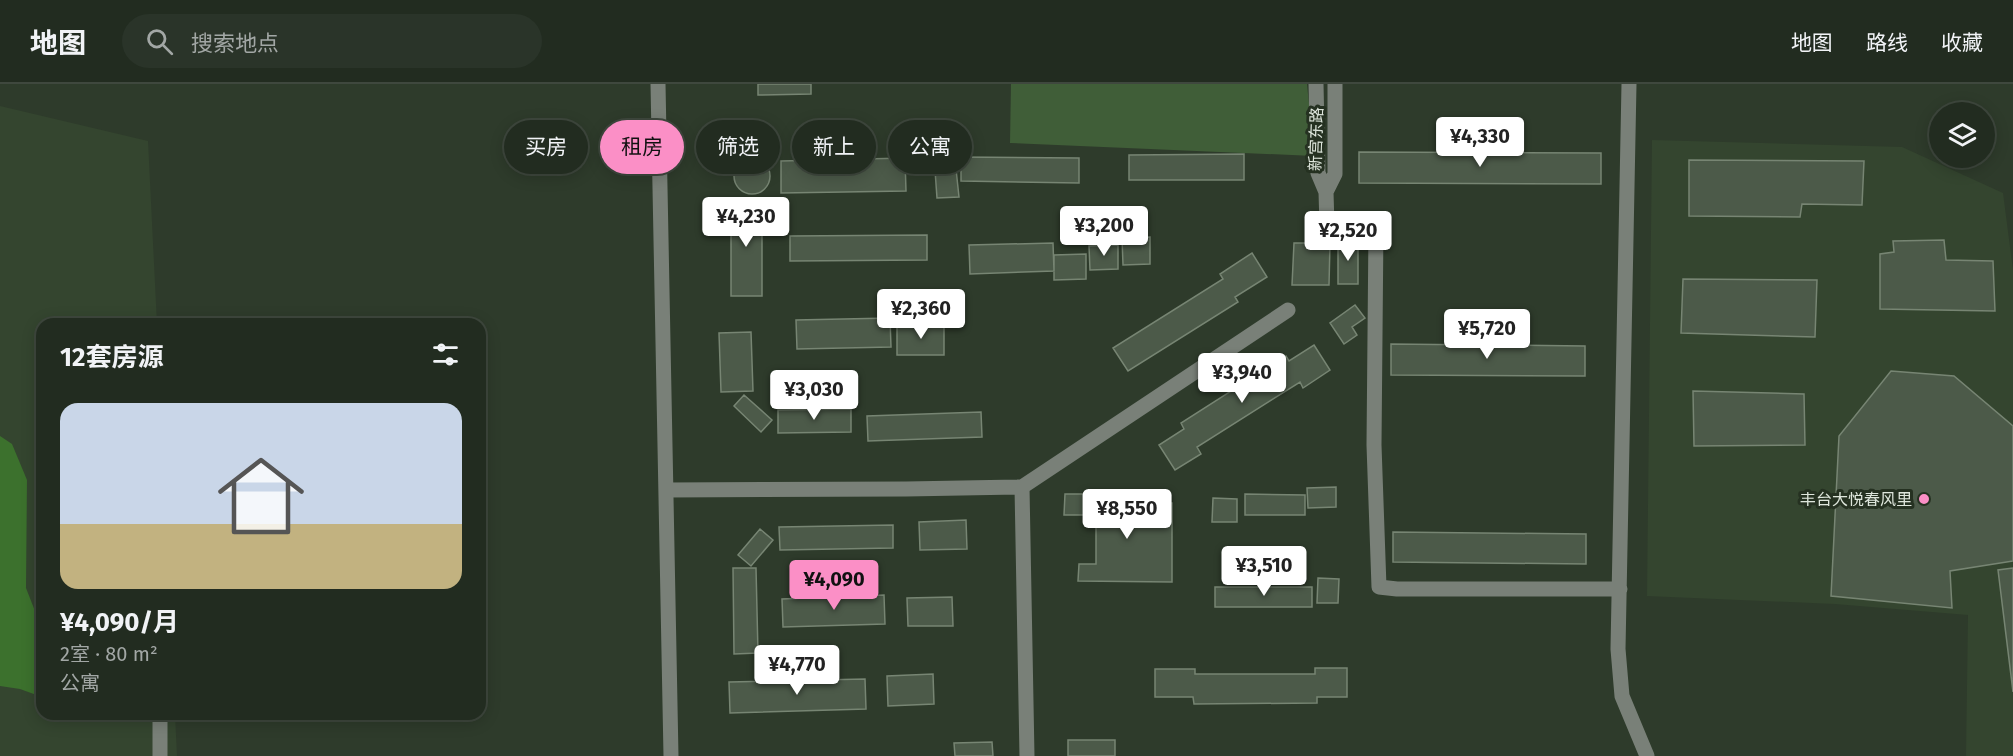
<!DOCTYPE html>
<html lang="zh">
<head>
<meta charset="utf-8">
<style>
  :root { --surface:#222c20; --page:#2a3429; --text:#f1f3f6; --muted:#a2a7a5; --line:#3f483e; --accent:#fb8fc6 }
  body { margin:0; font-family:"Fira Sans","Noto Sans SC",sans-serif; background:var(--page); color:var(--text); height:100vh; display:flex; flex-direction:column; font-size:22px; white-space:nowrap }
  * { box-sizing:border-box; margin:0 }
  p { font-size:20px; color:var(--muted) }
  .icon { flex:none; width:33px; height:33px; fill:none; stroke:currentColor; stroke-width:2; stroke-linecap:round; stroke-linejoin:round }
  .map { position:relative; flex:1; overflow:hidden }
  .side { position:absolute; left:36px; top:234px; width:450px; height:402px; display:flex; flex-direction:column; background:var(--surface); border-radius:18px; box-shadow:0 3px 15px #0003,0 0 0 2px var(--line) }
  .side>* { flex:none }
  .guide { position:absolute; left:504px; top:36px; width:570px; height:54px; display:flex; gap:12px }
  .buttons { position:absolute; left:1929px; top:18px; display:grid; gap:12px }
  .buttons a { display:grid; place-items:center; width:66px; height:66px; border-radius:50%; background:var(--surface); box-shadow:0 3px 15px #0003,0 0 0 2px var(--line); font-size:30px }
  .price { position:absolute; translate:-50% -51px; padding:0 14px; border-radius:6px; background:#fff; color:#222; font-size:20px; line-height:39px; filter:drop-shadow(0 2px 3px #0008) }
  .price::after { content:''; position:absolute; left:50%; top:36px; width:18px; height:14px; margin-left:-9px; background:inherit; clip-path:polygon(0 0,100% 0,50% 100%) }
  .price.on { background:var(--accent); color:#111 }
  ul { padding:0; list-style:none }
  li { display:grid; align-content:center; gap:12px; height:318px; padding:0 24px }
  li span { display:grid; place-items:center; height:186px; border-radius:18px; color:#555 }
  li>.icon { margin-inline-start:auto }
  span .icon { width:108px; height:108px; fill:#fffc; stroke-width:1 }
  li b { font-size:26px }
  h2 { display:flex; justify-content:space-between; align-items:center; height:72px; padding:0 24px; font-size:26px }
  .pill { padding:0 21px; border-radius:27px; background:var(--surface); box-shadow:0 3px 15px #0003,0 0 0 2px var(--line); font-size:21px; line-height:54px }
  .pill.on { background:var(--accent); color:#111 }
  header { display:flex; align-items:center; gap:36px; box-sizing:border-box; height:84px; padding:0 30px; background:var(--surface); border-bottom:2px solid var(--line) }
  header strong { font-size:28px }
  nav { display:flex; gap:33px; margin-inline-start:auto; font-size:21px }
  .search { width:420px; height:54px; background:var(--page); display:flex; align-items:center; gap:15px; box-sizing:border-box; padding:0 21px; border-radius:33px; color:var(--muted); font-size:22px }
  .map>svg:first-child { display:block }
  .built { fill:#34452f }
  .green { fill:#405e38 }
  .water { fill:#3c712d }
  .building { fill:#4c5a49; stroke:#778573; stroke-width:1.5 }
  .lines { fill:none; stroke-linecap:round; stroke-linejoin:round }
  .minor { stroke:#798078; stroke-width:15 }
  .poi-dot { fill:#fb8fc6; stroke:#253121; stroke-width:2 }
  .labels { text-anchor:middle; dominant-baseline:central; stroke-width:6; stroke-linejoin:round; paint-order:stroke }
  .street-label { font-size:16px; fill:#dee6dc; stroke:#253121 }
  .poi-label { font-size:16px; fill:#dee6dc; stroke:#253121; text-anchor:end }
</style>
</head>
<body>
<header>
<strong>地图</strong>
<div class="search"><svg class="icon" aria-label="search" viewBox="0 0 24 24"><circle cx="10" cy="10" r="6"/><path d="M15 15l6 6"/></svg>搜索地点</div>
<nav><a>地图</a><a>路线</a><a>收藏</a></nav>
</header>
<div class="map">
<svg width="2013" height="672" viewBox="0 0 2013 672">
  <rect width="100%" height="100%" fill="#2e3b2b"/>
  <path class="built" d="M0,22L148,57L157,240H42V630H175L177,672H0Z
    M1652,56L1902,63L2003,109L2013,186V672H1966L1968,531L1835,520L1647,512Z"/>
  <path class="green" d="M1011,0H1307L1314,72L1010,59Z"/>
  <path class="water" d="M0,352L12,360L27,396L26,504L42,545V613L20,605L0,602Z"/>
  <path class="building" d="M758,0H811V10L758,11Z
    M1359,68L1601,69V100L1359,99Z
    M1244,70V96H1129V71Z
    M961,73L1079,74V99L961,97Z
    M905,74L906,107L781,109V77Z
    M734 92a18 18 0 1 1 36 0a18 18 0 1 1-36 0Z
    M1689,76L1864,77L1862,121L1802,120L1800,133L1689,132Z
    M956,85L959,113L937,114L935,86Z
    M731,115H762V212H731Z
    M927,151V176L790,177V152Z
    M1150,153V180L1123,181L1122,154Z
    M1338,156H1358V200H1338Z
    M1944,156L1946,176L1993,177L1995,227L1880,225V170L1894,168L1893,157Z
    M1053,159L1054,187L970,190L969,161Z
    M1294,159H1330L1329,201H1292Z
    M1118,161V185L1090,186L1089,162Z
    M1252,169L1267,193L1235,213L1238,218L1128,287L1113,264L1223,195L1220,190Z
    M1086,170V195L1054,196V171Z
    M1683,195L1817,196L1815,253L1681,249Z
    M1355,221L1365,234L1352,243L1357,251L1344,260L1330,239Z
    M890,234L891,263L797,265L796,236Z
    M944,241V271H897V242Z
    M751,248L753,307L721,308L719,249Z
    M1391,260L1585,262V292L1391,291Z
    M1314,261L1330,286L1303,304L1300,298L1197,363L1201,370L1175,386L1159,361L1184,345L1181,339L1286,272L1289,277Z
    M1891,287L1954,292L2013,342V477L1950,487L1952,524L1831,512L1839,352Z
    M1693,307L1804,310L1805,361L1694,362Z
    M744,311L772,336L761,348L734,322Z
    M851,325V348L778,349V326Z
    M981,328L982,353L868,357L867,332Z
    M1336,403V423L1308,424L1307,404Z
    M1065,410H1093V419H1172V498L1078,497L1079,480H1096V431H1064Z
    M1245,410L1305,411V431H1245Z
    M1213,414L1237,415V438H1212Z
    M966,436L967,465L920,466L919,438Z
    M893,441V464L780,466L779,443Z
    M760,445L773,456L751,482L738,471Z
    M1393,448L1586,450V480L1393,478Z
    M733,484H756L758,569L734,570Z
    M2013,484V608L1998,486Z
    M1318,494L1339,495L1338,519H1317Z
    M1215,503H1312V523H1215Z
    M884,511L885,540L783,543L782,515Z
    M952,513L953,542H908L907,514Z
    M1315,584H1347V613H1317V619L1194,620L1193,613H1155V585H1195V590H1315Z
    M933,590L934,620L888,622L887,592Z
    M865,595L866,625L730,629L729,598Z
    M1068,656H1115V672H1068Z
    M992,658L993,672H955L954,659Z"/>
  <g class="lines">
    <path class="minor" d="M658,0L671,672
      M1316,0L1318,89L1326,108L1327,142H1376L1374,361L1379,503L1397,505H1620
      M1629,0L1618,565L1622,612L1647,672
      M1326,108L1335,90V0
      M666,406L906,405L1022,403
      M160,672V630
      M1027,672L1022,403L1288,226"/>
  </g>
  <circle class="poi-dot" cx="1924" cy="415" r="6"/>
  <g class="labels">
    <g class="street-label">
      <text transform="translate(1316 55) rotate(-88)">新宫东路</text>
    </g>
    <g class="poi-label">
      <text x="1912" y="415">丰台大悦春风里</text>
    </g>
  </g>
</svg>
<div class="buttons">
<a><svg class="icon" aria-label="layers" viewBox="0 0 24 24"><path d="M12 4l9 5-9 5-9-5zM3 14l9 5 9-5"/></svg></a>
</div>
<b class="price" style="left:1480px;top:84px">¥4,330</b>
<b class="price" style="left:746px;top:164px">¥4,230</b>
<b class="price" style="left:1104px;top:173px">¥3,200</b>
<b class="price" style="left:1348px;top:178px">¥2,520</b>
<b class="price" style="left:921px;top:256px">¥2,360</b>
<b class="price" style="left:1487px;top:276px">¥5,720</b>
<b class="price" style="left:1242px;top:320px">¥3,940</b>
<b class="price" style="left:814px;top:337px">¥3,030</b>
<b class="price" style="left:1127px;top:456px">¥8,550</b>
<b class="price" style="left:1264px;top:513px">¥3,510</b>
<b class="price on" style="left:834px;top:527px">¥4,090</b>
<b class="price" style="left:797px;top:612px">¥4,770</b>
<div class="guide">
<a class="pill">买房</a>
<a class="pill on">租房</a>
<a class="pill">筛选</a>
<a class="pill">新上</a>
<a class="pill">公寓</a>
</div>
<section class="side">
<h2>12套房源<svg class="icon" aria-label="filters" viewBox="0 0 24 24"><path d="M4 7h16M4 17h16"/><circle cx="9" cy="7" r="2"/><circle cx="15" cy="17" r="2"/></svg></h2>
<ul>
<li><span style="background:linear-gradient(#c9d6e8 65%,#c2b280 0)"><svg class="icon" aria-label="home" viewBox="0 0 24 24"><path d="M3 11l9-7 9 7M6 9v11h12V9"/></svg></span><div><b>¥4,090/月</b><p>2室 · 80 m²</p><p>公寓</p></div></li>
</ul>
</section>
</div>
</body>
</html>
